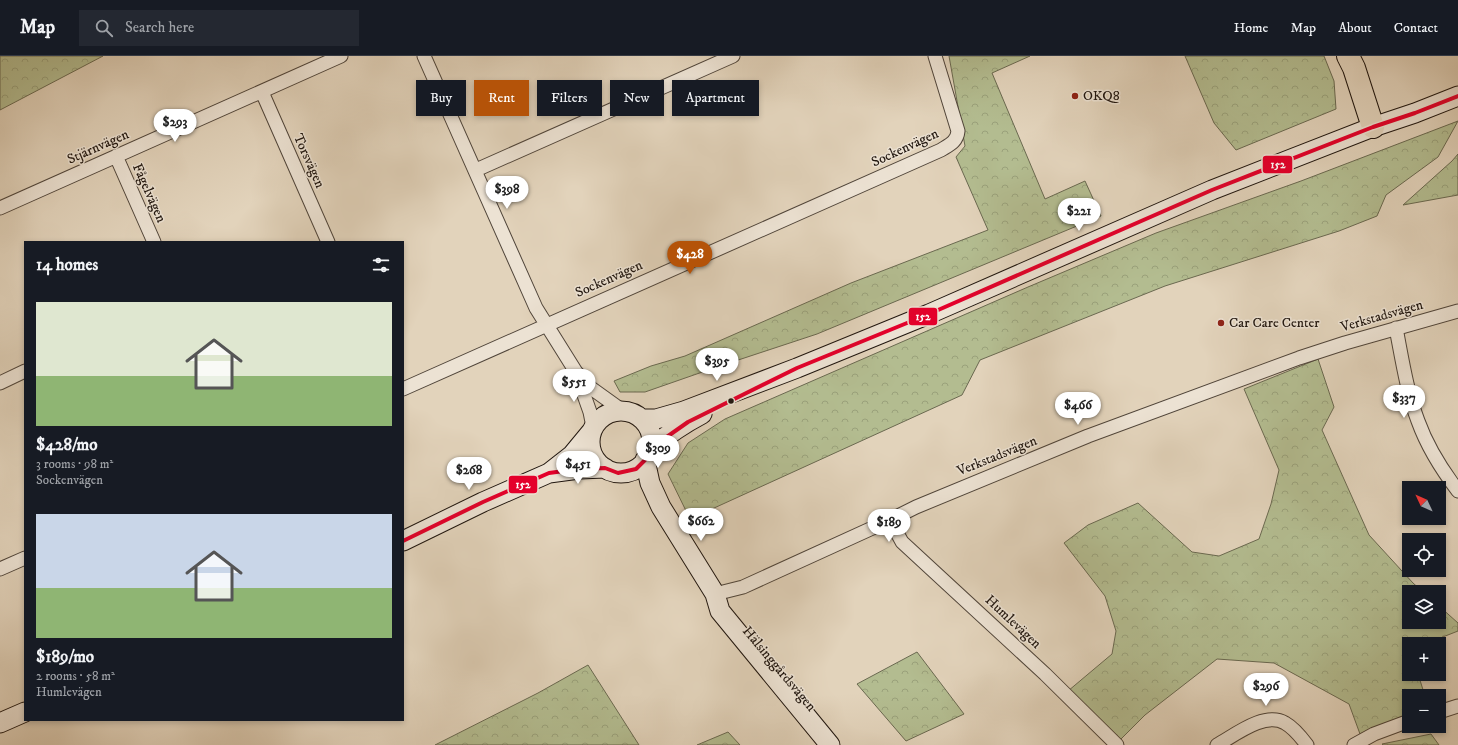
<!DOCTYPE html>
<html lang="en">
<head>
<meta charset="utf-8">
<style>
  :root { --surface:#171b24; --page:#242831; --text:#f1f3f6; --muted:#9ea1a6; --line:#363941; --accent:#b45309 }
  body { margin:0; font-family:"IM FELL DW Pica",serif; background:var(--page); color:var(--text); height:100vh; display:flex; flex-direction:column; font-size:15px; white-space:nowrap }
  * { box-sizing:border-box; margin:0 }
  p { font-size:13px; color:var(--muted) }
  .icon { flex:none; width:22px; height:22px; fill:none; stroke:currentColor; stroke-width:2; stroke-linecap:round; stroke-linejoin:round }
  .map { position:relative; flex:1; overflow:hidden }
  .side { position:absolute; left:24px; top:185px; width:380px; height:480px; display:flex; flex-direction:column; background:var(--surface); border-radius:0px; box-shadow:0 2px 6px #0003 }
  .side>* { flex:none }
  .guide { position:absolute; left:416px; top:24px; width:380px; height:36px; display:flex; gap:8px }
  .needle { width:26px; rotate:314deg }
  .buttons { position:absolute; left:1402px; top:425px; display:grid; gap:8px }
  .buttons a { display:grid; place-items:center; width:44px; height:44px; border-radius:0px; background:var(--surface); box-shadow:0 2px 6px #0003; font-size:20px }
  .price { position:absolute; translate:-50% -34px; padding:0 9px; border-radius:14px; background:#fff; color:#222; font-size:13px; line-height:26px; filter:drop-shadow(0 1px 2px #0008) }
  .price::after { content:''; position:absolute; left:50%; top:24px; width:12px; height:9px; margin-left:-6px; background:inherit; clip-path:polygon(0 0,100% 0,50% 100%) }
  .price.current { background:var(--accent); color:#fff }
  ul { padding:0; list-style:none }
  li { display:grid; align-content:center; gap:8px; height:212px; padding:0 12px }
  li span { display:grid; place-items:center; height:124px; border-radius:0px; color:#555 }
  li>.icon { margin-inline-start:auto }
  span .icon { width:72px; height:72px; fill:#fffc; stroke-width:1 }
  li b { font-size:17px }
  h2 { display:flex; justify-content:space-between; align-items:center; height:48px; padding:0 12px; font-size:17px }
  .pill { padding:0 14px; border-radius:0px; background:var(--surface); box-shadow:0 2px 6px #0003; font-size:14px; line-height:36px }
  .pill.current { background:var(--accent); color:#fff }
  header { display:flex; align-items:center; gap:24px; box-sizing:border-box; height:56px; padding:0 20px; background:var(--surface); border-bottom:1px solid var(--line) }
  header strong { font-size:19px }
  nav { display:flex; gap:22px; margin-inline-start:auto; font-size:14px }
  .search { width:280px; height:36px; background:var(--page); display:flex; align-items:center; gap:10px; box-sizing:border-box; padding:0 14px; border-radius:0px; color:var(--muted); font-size:15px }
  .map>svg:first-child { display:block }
  .forest { fill:url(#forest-crowns); stroke:#6a6950 }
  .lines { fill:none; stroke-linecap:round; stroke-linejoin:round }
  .street-casing { stroke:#50453a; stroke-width:15 }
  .secondary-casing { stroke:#20160f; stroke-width:21 }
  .highway-casing { stroke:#20160f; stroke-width:24 }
  .street { stroke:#ece2d3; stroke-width:13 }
  .secondary { stroke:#ece2d3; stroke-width:19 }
  .highway { stroke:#e2d3bb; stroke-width:22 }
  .bus-1-casing { stroke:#ece2d3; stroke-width:7 }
  .bus-1 { stroke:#e4002b; stroke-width:4 }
  .poi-dot { fill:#8f2418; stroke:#ece2d3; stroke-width:1.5 }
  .bus-dot { fill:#20160f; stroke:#ece2d3; stroke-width:1.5 }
  .labels { text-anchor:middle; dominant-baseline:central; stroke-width:3; stroke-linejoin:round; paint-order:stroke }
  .poi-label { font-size:14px; fill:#20160f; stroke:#ece2d3; text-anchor:start }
  .street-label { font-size:14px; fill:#20160f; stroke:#ece2d3 }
  .line-badge { stroke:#ece2d3; stroke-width:1.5 }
  .badge-label { font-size:11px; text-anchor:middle; font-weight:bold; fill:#fff }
</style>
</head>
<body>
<header>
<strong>Map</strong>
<div class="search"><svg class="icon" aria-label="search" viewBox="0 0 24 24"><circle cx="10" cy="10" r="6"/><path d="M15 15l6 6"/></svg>Search here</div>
<nav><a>Home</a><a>Map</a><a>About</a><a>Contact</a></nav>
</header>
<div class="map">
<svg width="1458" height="689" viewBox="0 0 1458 689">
  <defs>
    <pattern id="forest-crowns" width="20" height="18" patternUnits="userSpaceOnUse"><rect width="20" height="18" fill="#b3bc90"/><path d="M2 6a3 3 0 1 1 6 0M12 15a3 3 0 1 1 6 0" fill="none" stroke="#9aa17b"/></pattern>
  </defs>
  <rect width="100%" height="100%" fill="#e2d3bb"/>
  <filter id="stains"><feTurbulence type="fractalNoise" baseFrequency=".005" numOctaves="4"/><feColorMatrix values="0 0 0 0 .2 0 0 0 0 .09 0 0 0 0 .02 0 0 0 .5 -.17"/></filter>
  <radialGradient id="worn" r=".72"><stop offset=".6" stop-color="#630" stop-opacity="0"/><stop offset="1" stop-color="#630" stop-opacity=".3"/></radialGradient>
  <path class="forest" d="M0,0H103L0,54Z
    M949,0H1030L992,17L1045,143L1085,125L1101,160L817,278L711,313L645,336H620L614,325L651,310L685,300L851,227L988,174L956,101L965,90Z
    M1185,0H1324L1334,25L1336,53L1236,94L1214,67Z
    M1458,65L1438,101L1386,139L1377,160L1339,175L1165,230L980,304L962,339L690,463L668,418L688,387L725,363L1028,231L1156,177L1301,125Z
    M1458,98V139L1403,149L1452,105Z
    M1318,303L1334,351L1322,374L1369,479L1413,527L1423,536H1409V566H1439V550L1458,567V575L1425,588H1409V618H1418L1425,640H1409V658L1360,678L1349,648L1274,607L1217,603L1145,659L1120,684L1068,635L1112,598L1116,575L1105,540L1064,487L1088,469L1138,447L1192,496L1219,500L1259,483L1271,448L1279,414L1244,333Z
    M917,596L964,658L906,685L857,628Z
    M588,609L639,689H435L538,637Z
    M728,676L740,689H697Z
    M1431,678L1439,689H1383L1382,688Z"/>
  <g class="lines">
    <defs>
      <path id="street" d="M424,0L536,252L576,316L591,332L623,355
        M262,36L328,186
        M116,100L154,186
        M476,114L733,0
        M0,152L341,0
        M1396,272C1402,303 1407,336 1418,365C1427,390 1442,414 1458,435
        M578,322L590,356L593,371
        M0,327L25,315
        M403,333L941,94C949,89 957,86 958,75L935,0
        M890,464L902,486L1045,618L1117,689
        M0,513L25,502
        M715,538L743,531L890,464L916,451L1088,380L1299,302L1345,287L1458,255
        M1439,656L1458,650
        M1217,689C1235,679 1265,655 1285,667C1294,672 1301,681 1307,689
        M1354,689L1374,678L1409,665"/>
      <path id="secondary" d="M590 386a31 31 0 1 1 62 0a31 31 0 1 1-62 0Z
        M642,363H656L684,355L797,312L929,258L1212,134L1373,71L1415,57L1458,40
        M651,392C667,379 683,368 702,358
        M645,404L650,427L661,451L715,538L720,555L830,689
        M549,417L579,413L605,412
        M403,485L483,446L549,417L572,399L591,376
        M0,667L25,656"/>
      <path id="highway" d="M1348,0L1354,12L1373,71"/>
    </defs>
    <use href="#street" class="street-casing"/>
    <use href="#secondary" class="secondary-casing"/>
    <use href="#highway" class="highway-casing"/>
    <use href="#street" class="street"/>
    <use href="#secondary" class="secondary"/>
    <use href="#highway" class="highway"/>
    <defs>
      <path id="bus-1" d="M403,485L483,446L549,417L579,413L605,412L618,417L636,413L645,404L651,392L688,366L797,312L929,258L1212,134L1373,71L1415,57L1458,40"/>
    </defs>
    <use href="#bus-1" class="bus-1-casing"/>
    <use href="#bus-1" class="bus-1"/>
  </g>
  <g class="poi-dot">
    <circle cx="1075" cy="40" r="4"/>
    <circle cx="1221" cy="267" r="4"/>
  </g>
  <circle class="bus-dot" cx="731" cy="345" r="3.5"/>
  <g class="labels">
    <g class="poi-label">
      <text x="1083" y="40">OKQ8</text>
      <text x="1229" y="267">Car Care Center</text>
    </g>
    <g class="street-label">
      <text transform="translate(98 91) rotate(-24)">Stjärnvägen</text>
      <text transform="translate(905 92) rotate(-25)">Sockenvägen</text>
      <text transform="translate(309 105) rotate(66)">Torsvägen</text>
      <text transform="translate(149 137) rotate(66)">Fågelvägen</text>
      <text transform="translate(609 223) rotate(-24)">Sockenvägen</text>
      <text transform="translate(1382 260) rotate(-16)">Verkstadsvägen</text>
      <text transform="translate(997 400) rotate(-22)">Verkstadsvägen</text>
      <text transform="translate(1013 566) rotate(43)">Humlevägen</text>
      <text transform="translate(779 613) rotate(50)">Hälsinggårdsvägen</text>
    </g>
  </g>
  <g class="line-badge">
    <rect x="1262" y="99" width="31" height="19" rx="4" fill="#e4002b"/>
    <rect x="908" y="251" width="30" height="19" rx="4" fill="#e4002b"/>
    <rect x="508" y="419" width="30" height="19" rx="4" fill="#e4002b"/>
  </g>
  <g class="badge-label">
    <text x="1278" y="112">152</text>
    <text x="923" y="264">152</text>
    <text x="523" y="432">152</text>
  </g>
  <rect width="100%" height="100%" filter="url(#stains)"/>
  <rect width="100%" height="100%" fill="url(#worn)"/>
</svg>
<div class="buttons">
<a><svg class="needle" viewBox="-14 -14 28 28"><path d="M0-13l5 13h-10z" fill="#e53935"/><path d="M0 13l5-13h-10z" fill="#9ea1a6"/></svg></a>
<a><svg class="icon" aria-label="locate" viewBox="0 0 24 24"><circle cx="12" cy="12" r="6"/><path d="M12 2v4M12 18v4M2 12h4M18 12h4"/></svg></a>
<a><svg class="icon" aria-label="layers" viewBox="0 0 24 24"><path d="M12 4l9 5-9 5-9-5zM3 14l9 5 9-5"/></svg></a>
<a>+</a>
<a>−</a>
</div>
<b class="price" style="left:175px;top:87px">$293</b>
<b class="price" style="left:507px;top:154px">$398</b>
<b class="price" style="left:1079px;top:176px">$221</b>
<b class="price current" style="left:690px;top:219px">$428</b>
<b class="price" style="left:717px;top:326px">$395</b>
<b class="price" style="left:574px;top:347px">$551</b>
<b class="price" style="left:1404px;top:363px">$337</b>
<b class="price" style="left:1078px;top:370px">$466</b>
<b class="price" style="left:658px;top:413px">$309</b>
<b class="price" style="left:578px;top:429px">$451</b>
<b class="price" style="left:469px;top:435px">$268</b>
<b class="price" style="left:701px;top:486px">$662</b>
<b class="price" style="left:889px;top:487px">$189</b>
<b class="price" style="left:1266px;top:651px">$296</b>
<div class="guide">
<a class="pill">Buy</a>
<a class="pill current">Rent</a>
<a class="pill">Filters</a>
<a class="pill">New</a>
<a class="pill">Apartment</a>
</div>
<section class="side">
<h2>14 homes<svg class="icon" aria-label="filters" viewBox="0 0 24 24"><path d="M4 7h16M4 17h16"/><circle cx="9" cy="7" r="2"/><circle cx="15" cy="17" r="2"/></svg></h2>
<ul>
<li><span style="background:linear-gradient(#dfe7d0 60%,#8fb573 0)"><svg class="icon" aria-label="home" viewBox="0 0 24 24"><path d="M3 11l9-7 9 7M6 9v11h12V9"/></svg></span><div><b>$428/mo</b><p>3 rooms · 98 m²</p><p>Sockenvägen</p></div></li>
<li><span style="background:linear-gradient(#c9d6e8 60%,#8fb573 0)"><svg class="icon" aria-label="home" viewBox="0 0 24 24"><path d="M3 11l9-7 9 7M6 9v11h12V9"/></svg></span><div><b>$189/mo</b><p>2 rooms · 58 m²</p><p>Humlevägen</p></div></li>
</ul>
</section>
</div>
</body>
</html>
